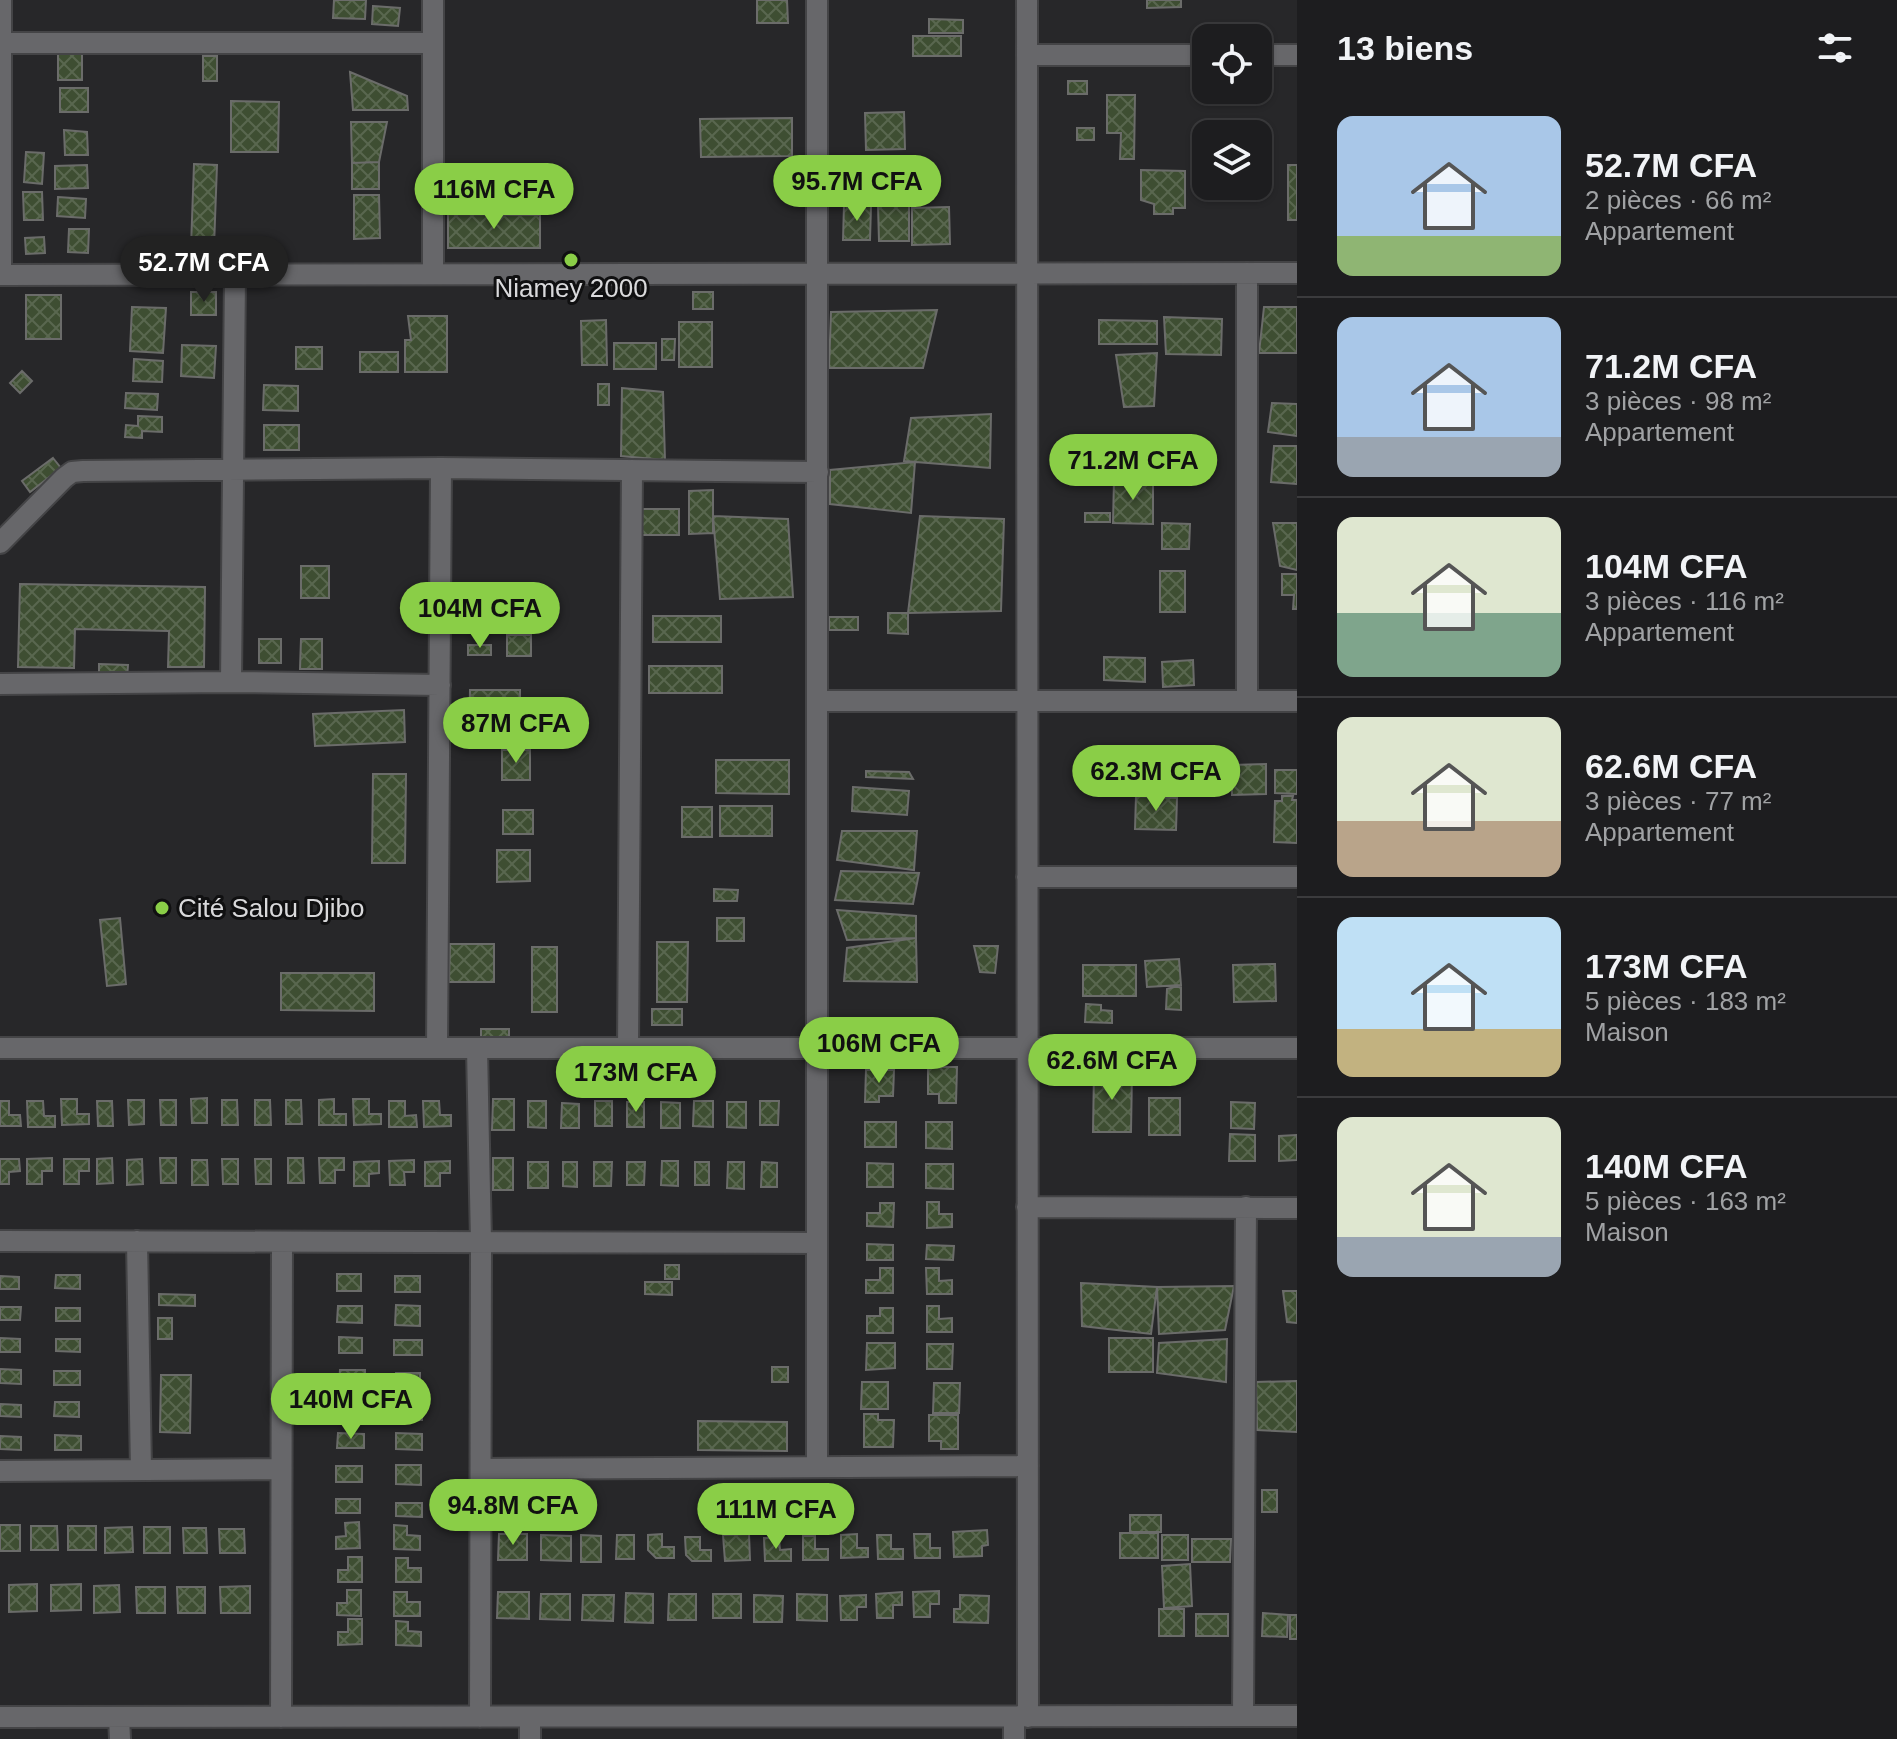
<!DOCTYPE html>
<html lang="fr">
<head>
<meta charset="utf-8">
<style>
  :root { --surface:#1d1d1f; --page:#2a2a2c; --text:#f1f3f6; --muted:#a0a2a4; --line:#3b3b3d; --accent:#8ace47 }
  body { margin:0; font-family:Helvetica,sans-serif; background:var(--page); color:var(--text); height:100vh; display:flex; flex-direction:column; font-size:30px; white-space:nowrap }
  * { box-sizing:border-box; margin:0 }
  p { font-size:26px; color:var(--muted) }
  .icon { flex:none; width:44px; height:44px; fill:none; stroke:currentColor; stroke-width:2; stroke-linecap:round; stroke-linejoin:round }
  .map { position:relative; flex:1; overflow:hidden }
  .side { display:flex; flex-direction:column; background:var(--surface); width:600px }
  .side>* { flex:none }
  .fabs { position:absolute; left:1192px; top:24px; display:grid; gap:16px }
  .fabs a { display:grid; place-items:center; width:80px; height:80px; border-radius:16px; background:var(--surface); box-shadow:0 2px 6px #0004,0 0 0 2px var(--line); font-size:40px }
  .price { position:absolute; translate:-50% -68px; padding:0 18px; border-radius:28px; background:var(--accent); color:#111; font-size:26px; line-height:52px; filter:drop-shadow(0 2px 4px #0008) }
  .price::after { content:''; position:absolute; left:50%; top:48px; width:24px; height:18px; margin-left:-12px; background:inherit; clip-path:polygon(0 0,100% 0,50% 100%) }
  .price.selected { background:#222; color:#fff }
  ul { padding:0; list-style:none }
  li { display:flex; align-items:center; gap:24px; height:200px; padding:0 40px }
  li+li { border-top:2px solid var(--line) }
  li span { display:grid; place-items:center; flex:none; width:224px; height:160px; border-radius:16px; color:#555 }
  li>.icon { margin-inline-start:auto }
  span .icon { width:96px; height:96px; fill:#fffc; stroke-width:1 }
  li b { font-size:34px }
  h2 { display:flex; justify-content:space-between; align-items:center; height:96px; padding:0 40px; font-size:34px }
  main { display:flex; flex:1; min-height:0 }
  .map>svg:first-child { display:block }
  .building { fill:url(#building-cross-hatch); stroke:#6b6c6a; stroke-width:2 }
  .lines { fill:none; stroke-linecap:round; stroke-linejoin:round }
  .minor-casing { stroke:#444446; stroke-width:24 }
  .minor { stroke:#67676a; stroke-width:20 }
  .poi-dot { fill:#8ace47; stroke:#101011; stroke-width:3 }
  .labels { text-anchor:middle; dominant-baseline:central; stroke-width:6; stroke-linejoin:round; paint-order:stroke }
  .poi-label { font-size:26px; fill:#d9d9db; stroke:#101011 }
</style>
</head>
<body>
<main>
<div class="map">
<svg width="1297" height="1739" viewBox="0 0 1297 1739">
  <defs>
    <pattern id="building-cross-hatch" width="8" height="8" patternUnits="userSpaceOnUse" patternTransform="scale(2)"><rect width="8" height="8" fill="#3e4e32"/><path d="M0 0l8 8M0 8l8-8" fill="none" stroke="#59674f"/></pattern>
  </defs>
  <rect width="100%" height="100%" fill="#272729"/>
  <path class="building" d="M334,0H366L365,19L333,18Z
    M757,0H787L788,23H757Z
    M1147,0H1181V7L1147,8Z
    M373,6L400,8L398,26L372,24Z
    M929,19L963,20V33H929Z
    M913,36H961V56H913Z
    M58,54H82V80H58Z
    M203,56H217V81H203Z
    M350,72L407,96L408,110H353Z
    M1068,81H1087V94H1068Z
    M60,88H88V112H60Z
    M1107,95H1135L1134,159H1120L1121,133H1107Z
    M231,101L279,102L278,152H231Z
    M904,112L905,149L866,150L865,113Z
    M792,118V156L701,157L700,119Z
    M351,122H387L379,162L352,163Z
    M1077,128H1094V140H1077Z
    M64,130L87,132L88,155H65Z
    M26,152L44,153L42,184L24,182Z
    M909,157L912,193L882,196L879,159Z
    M379,162V189H352V163Z
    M194,164L217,165L214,247H191Z
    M87,165L88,188L55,189V166Z
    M872,165L874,193L845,194L844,166Z
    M1288,165H1297V220H1288Z
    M1141,170L1185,171V208H1173V214H1154V204L1141,200Z
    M23,192H42L43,220H24Z
    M354,195H379L380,238L354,239Z
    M58,197L86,199L85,218L57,216Z
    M844,205L871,206L870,240H843Z
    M878,205H909V241H879Z
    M949,207L950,244L912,245V208Z
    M448,214L540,215V248H448Z
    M69,229H89L88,253L68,252Z
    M44,237L45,253L26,254L25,238Z
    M191,292H216V315H191Z
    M693,292H713V309H693Z
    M26,295H61V339H26Z
    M132,307L166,308L163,353L130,351Z
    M1264,307H1297V353H1259Z
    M937,310L923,368H829L831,312Z
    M408,316H447V372H405V340H411Z
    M1164,317L1222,319L1221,355L1166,354Z
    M606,320L607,365H582L581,321Z
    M1099,320L1157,321V344H1099Z
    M679,322H712V367H679Z
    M662,339H675L674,360H662Z
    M614,343H656V369H614Z
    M182,345L216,346L214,378L181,376Z
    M296,347H322V369H296Z
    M360,352H398V372H360Z
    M1157,353L1154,406L1124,407L1116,355Z
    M134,359L163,361L162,382L133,381Z
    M22,371L32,381L20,393L10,383Z
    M598,384H609V405H598Z
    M264,385L298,386V411L263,410Z
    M622,388L663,392L665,460L621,456Z
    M126,393L158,394L157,410L125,408Z
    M1272,403L1297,404V436L1268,432Z
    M991,414L990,468L904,461L911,418Z
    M138,416L162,417V432L142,431V438L125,437L126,425L138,426Z
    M264,425H299V450H264Z
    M1274,446H1297V484L1271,482Z
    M53,458L61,468L30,492L22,481Z
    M915,462L911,513L830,504V470Z
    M1086,463H1105V476H1086Z
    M1114,480L1153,481V524L1113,523Z
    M713,490V533L689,534V491Z
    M638,509H679V535H638Z
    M1085,513H1110V522H1085Z
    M713,516L788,519L793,597L720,599Z
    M920,516L1004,519L1001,611L908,613Z
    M1162,523L1190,524L1189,549H1162Z
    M1273,523H1297V570L1280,566Z
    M301,566H329V598H301Z
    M1160,571H1185V612H1160Z
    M1282,574H1297V609H1293L1294,595H1282Z
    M20,584L205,587L204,667H168L169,631L75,629L74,668L18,667Z
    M888,613H908V634L888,633Z
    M653,616H721V642H653Z
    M829,617H858V630H829Z
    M507,635H531V656H507Z
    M259,639H281V663H259Z
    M301,639H322V669H300Z
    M468,645H491V655H468Z
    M1104,657L1145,658V682L1104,680Z
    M1193,660L1194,685L1163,687L1162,662Z
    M99,664L128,665L127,678L99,677Z
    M649,666H722V693H649Z
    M470,690H520V737H469Z
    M404,710L405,742L315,746L313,714Z
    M502,750H530V780H502Z
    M716,760H789V794L716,793Z
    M1266,764V794L1232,795L1231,765Z
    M1275,770H1297V794L1275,793Z
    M866,771L909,772L913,779L866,777Z
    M373,774H406L405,863H372Z
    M853,787L909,791L907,815L852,811Z
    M1136,796L1177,798L1176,830L1135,829Z
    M1282,796H1293L1292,800H1297V843L1274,842L1275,801H1282Z
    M720,806H772V836H720Z
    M682,807H712V837H682Z
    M503,810H533V834H503Z
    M842,831H917L914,870L837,860Z
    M497,850H530V881L497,882Z
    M841,871L919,873L913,904L835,900Z
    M714,889L738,890L737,901H714Z
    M837,910L916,916V938L847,940Z
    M120,918L126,984L107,986L100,920Z
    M717,918H744V941H717Z
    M916,938L917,982L844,981L847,948Z
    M657,942H688L687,1002H657Z
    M450,944H494V982H449Z
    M974,946H998L995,973L980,972Z
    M532,947H557V1012H532Z
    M1179,959L1181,985L1147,987L1145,961Z
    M1275,964L1276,1001L1234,1002L1233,965Z
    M1083,965H1136V996H1083Z
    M281,973H374V1011L281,1010Z
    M1174,987H1181V1010L1166,1009L1167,989Z
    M1086,1004L1101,1005V1010L1112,1011V1023L1085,1022Z
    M652,1009H682V1025H652Z
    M481,1029H509V1044H481Z
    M928,1067H957L956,1103H939V1094H928Z
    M866,1070H894L893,1096H879V1102H865Z
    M1094,1071L1132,1072L1131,1132H1093Z
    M207,1098V1123H192L191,1099Z
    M1149,1098H1180V1135H1149Z
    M61,1099H77V1114H89V1124L62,1125Z
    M334,1099V1114H346V1125H319V1100Z
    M353,1099H369V1114H381V1124L354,1125Z
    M493,1099H514V1130H492Z
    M128,1100H144V1124L129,1125Z
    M160,1100H176V1125H161Z
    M222,1100H237L238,1125H222Z
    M255,1100H270L271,1125H255Z
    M286,1100H301L302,1124H286Z
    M0,1101H9V1115H20L21,1126H0Z
    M27,1101H43L44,1116H55V1127H28Z
    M97,1101H112L113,1126H98Z
    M389,1101H405V1116L416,1115L417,1127H389Z
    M423,1101H439L440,1115H451V1126L424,1127Z
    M528,1101H546V1128L528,1127Z
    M595,1101H612V1126H595Z
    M694,1101H713V1127L693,1126Z
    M760,1101H779L778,1125H760Z
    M627,1102H644V1127H627Z
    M661,1102L680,1103V1128H661Z
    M727,1102H746V1128L727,1127Z
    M1231,1102L1255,1103L1254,1129L1231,1128Z
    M562,1103L579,1104V1128H561Z
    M865,1122H896V1147H865Z
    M926,1122H952V1149L926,1148Z
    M1230,1134L1255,1135V1161H1229Z
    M1297,1135V1160L1279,1161V1136Z
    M52,1158V1171H42V1184H27V1159Z
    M112,1158L113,1183L97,1184V1159Z
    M160,1158H176V1183H161Z
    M288,1158H303L304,1183H288Z
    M319,1158H344V1170H335V1183H320Z
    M493,1158H513V1190H493Z
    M0,1159H19L20,1171L9,1172V1184H0Z
    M64,1159H89V1171H79V1184H64Z
    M142,1159L143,1184L127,1185V1160Z
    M222,1159H238V1184H223Z
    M255,1159H271V1184H256Z
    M192,1160H207L208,1185H192Z
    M414,1160V1172H404L405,1185H390L389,1161Z
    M379,1161V1173L369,1174V1186H354V1162Z
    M450,1161V1173H440V1186H425V1162Z
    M662,1161H678V1186L661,1185Z
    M528,1162H548V1188H528Z
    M563,1162H577V1187L563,1186Z
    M594,1162H612L611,1186H594Z
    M627,1162H645L644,1185H627Z
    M695,1162H709V1185H695Z
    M728,1162H744V1189L727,1188Z
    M762,1162L777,1163V1187H761Z
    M867,1163L893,1164V1187H867Z
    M926,1164H953V1189L926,1188Z
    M927,1202H939V1214H952V1227L927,1228Z
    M880,1203H894L893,1227L867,1226V1213H880Z
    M867,1244L893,1245V1260H867Z
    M927,1245L954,1246L953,1260L926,1259Z
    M665,1265H679V1279H665Z
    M880,1268H893V1293H866V1280H880Z
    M926,1268H939V1281L952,1280V1294H927Z
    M337,1274H361V1291H337Z
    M56,1275H80V1289L55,1288Z
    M0,1276L19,1277V1289H0Z
    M395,1276H420V1292H395Z
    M645,1282H672V1295L645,1294Z
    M1081,1283L1157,1287L1151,1334L1082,1326Z
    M1234,1286L1225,1330L1159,1334L1157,1287Z
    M1283,1291H1297V1323L1287,1322Z
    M159,1294L195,1295V1306L159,1305Z
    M396,1305L420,1306V1326L395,1325Z
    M338,1306H362V1323L337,1322Z
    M927,1306H939V1319L952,1318V1332H927Z
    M0,1307H21L20,1320H0Z
    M56,1308H80V1321H56Z
    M880,1308H893V1333H867V1316H880Z
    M158,1318H172V1339H158Z
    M339,1337L362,1338V1353H339Z
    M0,1338L20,1339V1352H0Z
    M1109,1338H1153V1372H1109Z
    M56,1339H80V1352L56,1351Z
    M1227,1339L1226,1382L1157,1373L1159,1343Z
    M394,1340H422V1355H394Z
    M867,1343H895V1368L866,1370Z
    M927,1344H953L952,1369H927Z
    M772,1367H788V1382H772Z
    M0,1369L21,1370V1384L0,1383Z
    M340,1370H365V1385H339Z
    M54,1371H80V1385H54Z
    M396,1373H420V1387H395Z
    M161,1375H191L190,1433L160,1432Z
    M1297,1381V1432L1257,1430L1256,1382Z
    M862,1382H888V1409H861Z
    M934,1383H960L959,1413H933Z
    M55,1402H79V1417L54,1416Z
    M338,1403H363L362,1417H338Z
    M0,1404L21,1405V1417L0,1416Z
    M395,1404H422V1420H395Z
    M864,1414H878V1420H894L893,1447H864Z
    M929,1415H958V1449H941V1441H929Z
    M698,1421L787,1422V1451L698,1450Z
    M338,1433L364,1434V1448H337Z
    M396,1433L422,1434V1450L396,1449Z
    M55,1435L81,1436V1450H55Z
    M0,1436L21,1437V1450L0,1449Z
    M396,1465H421V1485L396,1484Z
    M336,1466H362V1482H336Z
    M1262,1490H1277V1512H1262Z
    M336,1499H360V1513H336Z
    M396,1503H422V1517L396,1516Z
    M1130,1515H1161V1532H1130Z
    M359,1522L360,1548L336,1549V1537L346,1536L345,1523Z
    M0,1525H20V1551H0Z
    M394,1525L407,1526V1535L420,1536V1550L394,1549Z
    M31,1526H57L58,1550H31Z
    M68,1526H96V1550H68Z
    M132,1527L133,1552L105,1553V1528Z
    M144,1527H170V1553H144Z
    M183,1528H206L207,1553H184Z
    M219,1529H244L245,1553H220Z
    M987,1530L988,1545L982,1546V1556L954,1557L953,1532Z
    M1120,1533H1158V1558H1120Z
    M499,1534H527V1560H498Z
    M662,1534V1547H674V1558H656L648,1550V1535Z
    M749,1534L750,1560L725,1561L723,1535Z
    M857,1534V1548H868V1557L841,1558V1535Z
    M914,1534H930V1548H940V1558H915Z
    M541,1535L571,1536V1561L541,1560Z
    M581,1535L601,1536V1562H581Z
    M617,1535H634V1559H616Z
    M877,1535H891V1549H903V1559H878Z
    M1162,1535H1188V1560H1162Z
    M803,1536H815V1549H828V1560H803Z
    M685,1537H700V1550H711V1561H692L686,1555Z
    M764,1538H779L780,1550L791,1549V1561H765Z
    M1192,1539H1231L1230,1562H1192Z
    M348,1557H362V1582H338V1570H348Z
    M396,1558H408V1568H421V1582H396Z
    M1190,1564L1192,1606L1164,1608L1162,1566Z
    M37,1584V1611L9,1612V1585Z
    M81,1584V1610L51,1611V1585Z
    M119,1585L120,1612L94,1613V1586Z
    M250,1586V1613H221L220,1587Z
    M136,1587H165V1613H137Z
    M177,1587H205V1613H178Z
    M347,1590H361V1616L337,1615V1603H347Z
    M939,1591V1604H930V1617H914L913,1592Z
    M394,1592H407V1602H420V1616H394Z
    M498,1592H529V1619L497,1618Z
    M902,1592V1605H893V1618H877L876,1594Z
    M626,1593L653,1594V1623L625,1622Z
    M541,1594H570V1620L540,1619Z
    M669,1594H696V1620H668Z
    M713,1594H741V1618H713Z
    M797,1594L827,1595V1621L797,1620Z
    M583,1595H614L613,1621L582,1620Z
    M754,1595L783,1596L782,1622H754Z
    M866,1595V1607H857V1620H841L840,1596Z
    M960,1595L989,1596L988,1623L954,1622V1609H960Z
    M1159,1609H1184V1636H1159Z
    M1263,1613L1288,1615L1287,1637L1262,1636Z
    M1196,1614H1228V1636H1196Z
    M1290,1615H1297V1639H1290Z
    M348,1619H362V1644L338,1645V1632H348Z
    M396,1621L408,1622V1631L421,1632V1646L396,1645Z"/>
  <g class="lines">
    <defs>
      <path id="minor" d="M1,0V274
        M433,0V273
        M817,0V1467
        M1027,0L1028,1717
        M1,43H433
        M1027,55H1206
        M1258,55H1297
        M1247,273V701
        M0,275L1297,273
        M0,543L64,478L72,472L83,471L441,468L818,472
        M231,682L235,274
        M0,684L231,682L440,685
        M818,701H1297
        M1027,877H1297
        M0,1048H1297
        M437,1048L441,468
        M477,1048L481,1242L480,1717
        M628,1048L632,470
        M1027,1207L1297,1208
        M0,1241L817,1243
        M137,1241L141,1470
        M481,1469L1028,1466
        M0,1471L280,1469
        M1243,1716L1246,1207
        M0,1717L1297,1716
        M119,1717L120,1739
        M281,1717L282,1242
        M530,1717V1739
        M1014,1717V1739"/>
    </defs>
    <use href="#minor" class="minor-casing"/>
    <use href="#minor" class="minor"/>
  </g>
  <g class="poi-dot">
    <circle cx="571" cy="260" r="8"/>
    <circle cx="162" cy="908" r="8"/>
  </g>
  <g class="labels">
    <g class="poi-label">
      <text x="571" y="288">Niamey 2000</text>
      <text x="178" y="908" text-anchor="start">Cité Salou Djibo</text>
    </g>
  </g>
</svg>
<div class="fabs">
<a><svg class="icon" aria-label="locate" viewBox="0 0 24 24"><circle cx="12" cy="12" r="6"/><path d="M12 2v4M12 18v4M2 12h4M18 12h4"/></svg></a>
<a><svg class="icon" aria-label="layers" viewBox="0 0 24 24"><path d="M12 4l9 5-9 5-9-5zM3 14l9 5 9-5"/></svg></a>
</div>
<b class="price" style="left:857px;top:223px">95.7M CFA</b>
<b class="price" style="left:494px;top:231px">116M CFA</b>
<b class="price selected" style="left:204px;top:304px">52.7M CFA</b>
<b class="price" style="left:1133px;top:502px">71.2M CFA</b>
<b class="price" style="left:480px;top:650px">104M CFA</b>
<b class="price" style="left:516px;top:765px">87M CFA</b>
<b class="price" style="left:1156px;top:813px">62.3M CFA</b>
<b class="price" style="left:879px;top:1085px">106M CFA</b>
<b class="price" style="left:1112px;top:1102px">62.6M CFA</b>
<b class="price" style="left:636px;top:1114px">173M CFA</b>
<b class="price" style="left:351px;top:1441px">140M CFA</b>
<b class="price" style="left:513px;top:1547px">94.8M CFA</b>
<b class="price" style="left:776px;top:1551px">111M CFA</b>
</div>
<section class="side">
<h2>13 biens<svg class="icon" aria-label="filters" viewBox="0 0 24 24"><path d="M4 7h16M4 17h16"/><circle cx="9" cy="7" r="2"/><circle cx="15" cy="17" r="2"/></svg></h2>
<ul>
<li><span style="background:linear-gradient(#a9c7e8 75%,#8fb573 0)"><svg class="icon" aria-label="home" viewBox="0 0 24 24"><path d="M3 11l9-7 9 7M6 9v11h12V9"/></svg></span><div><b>52.7M CFA</b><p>2 pièces · 66 m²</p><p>Appartement</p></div></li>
<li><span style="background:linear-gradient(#a9c7e8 75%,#9aa5b1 0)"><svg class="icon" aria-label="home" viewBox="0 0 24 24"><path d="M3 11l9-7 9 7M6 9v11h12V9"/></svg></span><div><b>71.2M CFA</b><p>3 pièces · 98 m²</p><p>Appartement</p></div></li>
<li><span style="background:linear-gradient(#dfe7d0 60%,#7fa58c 0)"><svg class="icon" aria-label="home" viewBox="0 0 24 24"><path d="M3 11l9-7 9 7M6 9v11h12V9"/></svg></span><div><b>104M CFA</b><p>3 pièces · 116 m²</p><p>Appartement</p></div></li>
<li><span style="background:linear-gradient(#dfe7d0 65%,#b9a48a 0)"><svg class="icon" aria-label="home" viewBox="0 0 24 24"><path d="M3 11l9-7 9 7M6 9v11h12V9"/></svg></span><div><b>62.6M CFA</b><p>3 pièces · 77 m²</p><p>Appartement</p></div></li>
<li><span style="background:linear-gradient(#bfe0f5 70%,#c2b280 0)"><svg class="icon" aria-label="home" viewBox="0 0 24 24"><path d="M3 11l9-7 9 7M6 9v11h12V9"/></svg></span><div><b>173M CFA</b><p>5 pièces · 183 m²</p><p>Maison</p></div></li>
<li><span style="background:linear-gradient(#dfe7d0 75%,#9aa5b1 0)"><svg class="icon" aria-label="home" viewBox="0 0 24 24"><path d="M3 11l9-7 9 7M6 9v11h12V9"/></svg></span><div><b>140M CFA</b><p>5 pièces · 163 m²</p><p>Maison</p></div></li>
</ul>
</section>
</main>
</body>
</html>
